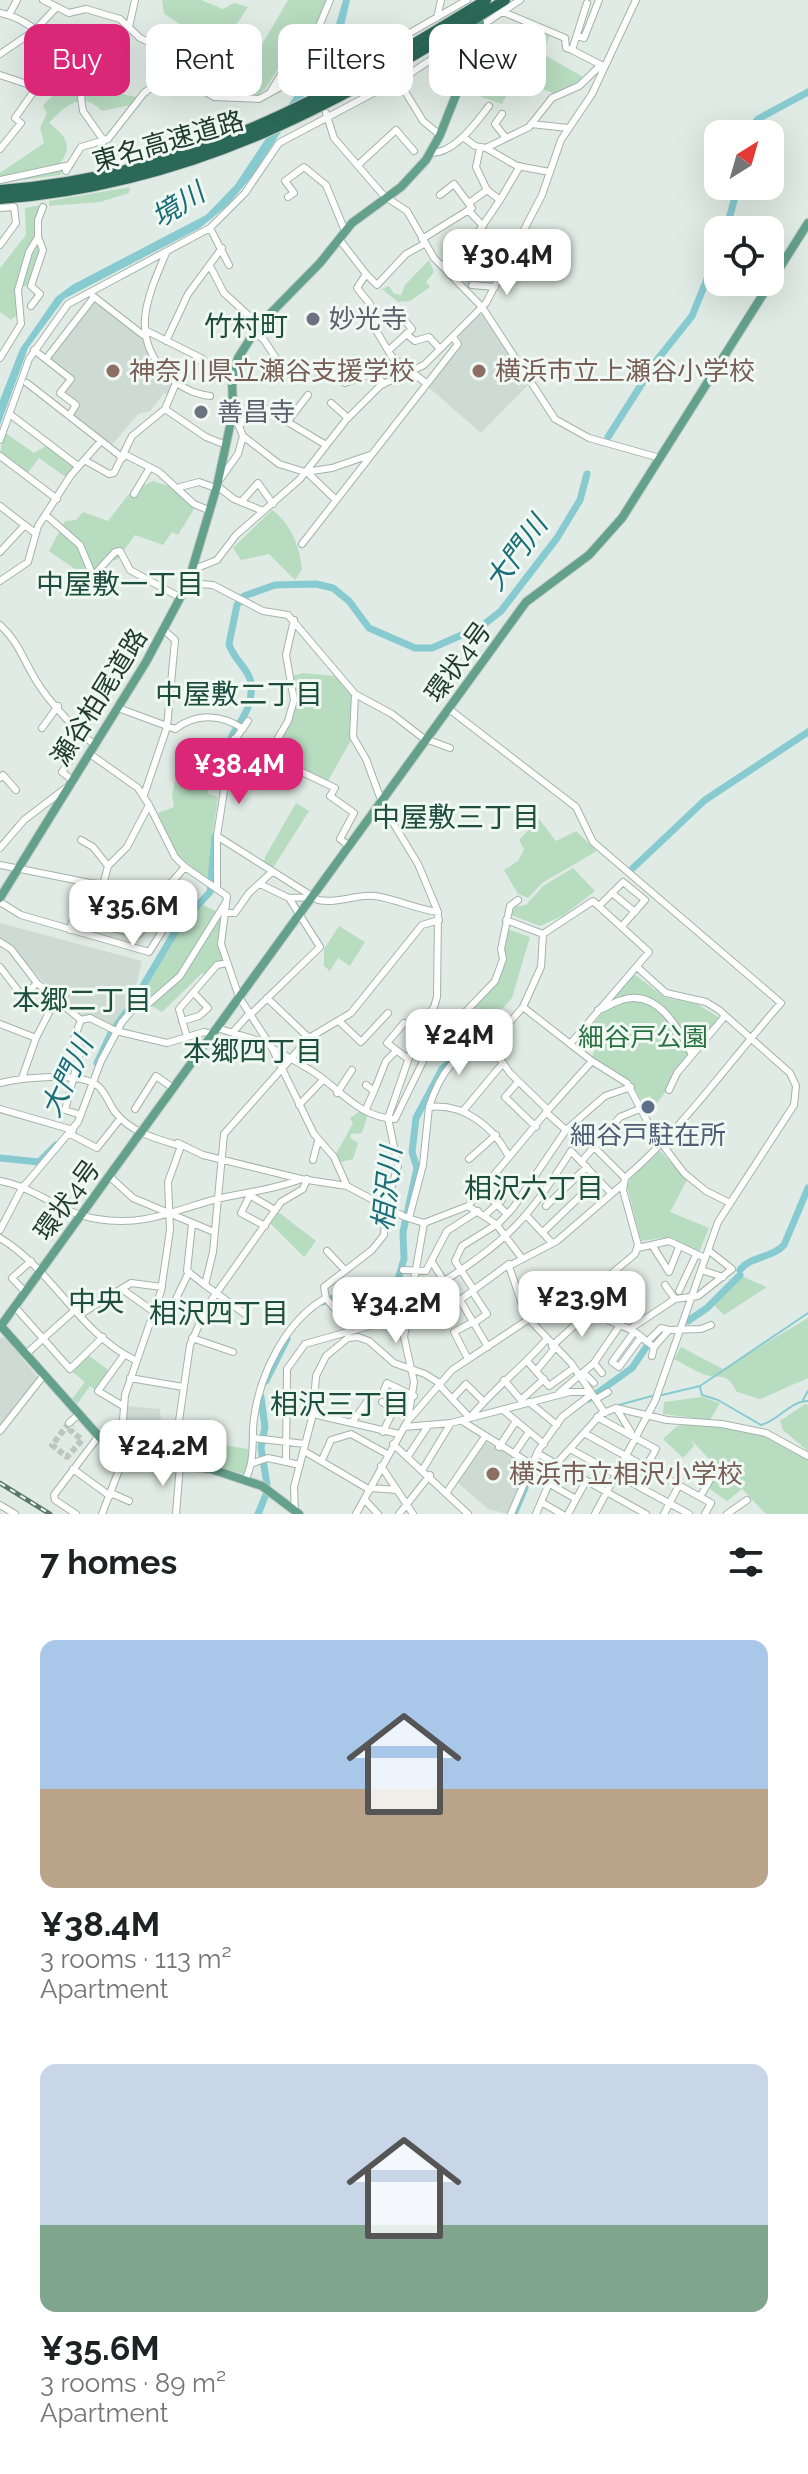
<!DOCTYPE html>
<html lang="en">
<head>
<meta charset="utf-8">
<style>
  :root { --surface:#fff; --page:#f2f2f2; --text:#202124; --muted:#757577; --accent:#db2777 }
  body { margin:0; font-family:Raleway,"Noto Sans JP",sans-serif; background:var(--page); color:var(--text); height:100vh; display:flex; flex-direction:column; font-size:30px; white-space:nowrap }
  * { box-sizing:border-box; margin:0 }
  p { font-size:26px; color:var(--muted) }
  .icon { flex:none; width:44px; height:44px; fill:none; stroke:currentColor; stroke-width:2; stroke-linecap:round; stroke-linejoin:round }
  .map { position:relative; height:1514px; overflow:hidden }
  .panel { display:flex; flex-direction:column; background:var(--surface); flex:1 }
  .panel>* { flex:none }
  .top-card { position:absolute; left:24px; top:24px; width:760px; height:72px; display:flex; gap:16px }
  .needle { width:52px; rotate:37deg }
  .controls { position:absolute; left:704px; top:120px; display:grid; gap:16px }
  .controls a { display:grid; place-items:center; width:80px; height:80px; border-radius:16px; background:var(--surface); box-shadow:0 8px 32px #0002; font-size:40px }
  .price { position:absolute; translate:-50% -68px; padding:0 18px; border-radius:16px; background:#fff; color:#222; font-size:26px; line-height:52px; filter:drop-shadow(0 2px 4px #0008) }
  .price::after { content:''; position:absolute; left:50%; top:48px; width:24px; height:18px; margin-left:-12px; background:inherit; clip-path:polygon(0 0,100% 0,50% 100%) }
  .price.selected { background:var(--accent); color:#fff }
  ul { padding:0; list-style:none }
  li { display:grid; align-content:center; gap:16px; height:424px; padding:0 40px }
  li span { display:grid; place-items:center; height:248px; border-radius:16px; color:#555 }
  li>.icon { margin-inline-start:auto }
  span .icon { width:144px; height:144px; fill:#fffc; stroke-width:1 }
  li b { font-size:34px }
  h2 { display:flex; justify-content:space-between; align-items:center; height:96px; padding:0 40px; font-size:34px }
  .pill { padding:0 28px; border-radius:16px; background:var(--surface); box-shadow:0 8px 32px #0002; font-size:28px; line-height:72px }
  .pill.selected { background:var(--accent); color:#fff }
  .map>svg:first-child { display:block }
  .built { fill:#cedbd4 }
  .green { fill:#b8dcc0 }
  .water { fill:#87cbd1 }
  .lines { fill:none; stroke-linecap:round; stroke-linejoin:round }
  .stream { stroke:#87cbd1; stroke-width:2 }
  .river { stroke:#87cbd1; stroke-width:7 }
  .minor-tunnel { stroke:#bac8c1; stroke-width:6; stroke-dasharray:6 3; stroke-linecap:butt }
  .minor-casing { stroke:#a3b3ac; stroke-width:8 }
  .major-casing { stroke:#c1c8c6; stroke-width:10 }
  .highway-casing { stroke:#c1c8c6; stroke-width:12 }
  .minor { stroke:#fff; stroke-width:6 }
  .major { stroke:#64a18d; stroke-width:8 }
  .highway { stroke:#2c6857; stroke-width:10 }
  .rail-casing { stroke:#5b776e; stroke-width:5 }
  .rail { stroke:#f0f8f3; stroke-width:2; stroke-dasharray:6; stroke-linecap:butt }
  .major-bridge-casing { stroke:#c1c8c6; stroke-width:10; stroke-linecap:butt }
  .major-bridge { stroke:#64a18d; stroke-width:8 }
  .worship-dot { fill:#6b7280; stroke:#f0f8f3; stroke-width:3 }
  .education-dot { fill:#8d6e63; stroke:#f0f8f3; stroke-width:3 }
  .service-dot { fill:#5c6f8a; stroke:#f0f8f3; stroke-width:3 }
  .labels { text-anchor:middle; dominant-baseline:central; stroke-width:6; stroke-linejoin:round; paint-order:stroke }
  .street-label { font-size:26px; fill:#213b32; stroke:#f0f8f3 }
  .worship-label { font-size:26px; fill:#5b616d; stroke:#f0f8f3; text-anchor:start }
  .education-label { font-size:26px; fill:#785e54; stroke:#f0f8f3; text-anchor:start }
  .park-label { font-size:26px; fill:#2b7241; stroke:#f0f8f3 }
  .service-label { font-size:26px; fill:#4e5e75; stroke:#f0f8f3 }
  .water-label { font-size:28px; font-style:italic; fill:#1b6e77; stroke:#f0f8f3 }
  .neighbourhood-label { font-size:28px; fill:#1d4d3e; stroke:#f0f8f3 }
</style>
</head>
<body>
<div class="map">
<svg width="808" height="1514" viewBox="0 0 808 1514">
  <rect width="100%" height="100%" fill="#e0ebe5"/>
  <path class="built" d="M94,299L141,335L148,354L173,383L169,396L164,393L150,411L138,414L111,446L72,415L79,404L63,393L75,378L48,357Z
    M478,315H484L529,384L481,433L426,385L461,342L459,335Z
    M0,923L142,961L133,998L112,1027L99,1018L80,1015L57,998L18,953L0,938Z
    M615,1274L636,1295L615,1324L591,1299Z
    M0,1338H6L39,1379L0,1428Z
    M127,1406L160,1409L161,1421L209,1424V1466L124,1458L121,1454Z
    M484,1441L529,1466L508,1514L488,1509L456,1481Z"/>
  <path class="green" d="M162,0H201L223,9L234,3L248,7L219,51C199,41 184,25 164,14Z
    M288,0H326L315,31L288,53L265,89L257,96L249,97L256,55Z
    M536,28L550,34L543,54L585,78L555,94L515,78L502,104L481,97L485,86L479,83L482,78H487L502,50L515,54L524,49Z
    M115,61L111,79L122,94L136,97L131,105L102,111C82,90 65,106 49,123C66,136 74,146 59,165L64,168L60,175L0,183V173L44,143L40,128L47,113L43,106C53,92 66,90 75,78L88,84L92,64Z
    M130,187L129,193L100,202L49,206V201Z
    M41,205C34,222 34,232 42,249L28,285L16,290L19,313L11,320L0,312V268L26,235L25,208Z
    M484,228L492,233L488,241L493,254L481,271L480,280L472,284V289L456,272L480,256L475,244Z
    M429,260L434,272L426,282L430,287L410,301L398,302L382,289L389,286L394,294L401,295L405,285Z
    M4,432L34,453L49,444L76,465L67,478L39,458L27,474L0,454Z
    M153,481L177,489L194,509L178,535L172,532L163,545L135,535L117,560H108L85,583L79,572L49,551L65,521L76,520L83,512L108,521L129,494L138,496L141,487Z
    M272,510C291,523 300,547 302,570L295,580L269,554L241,560L233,548Z
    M303,673L335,676L353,694L351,740L328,781L272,759L271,751L289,719L292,676Z
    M204,744H214L215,770L207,793L218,797L211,847L213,884L175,853L158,813L174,807L172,795L177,771L204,772Z
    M296,803L309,811L273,868L264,862L265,857Z
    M539,819L556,841L576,831L597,851L542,883L528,898L518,894L504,870L518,861L524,849L519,840Z
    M573,868L595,891L564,915L540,926L511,915L515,907L526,905L543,886Z
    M201,904L222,914L224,962L206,975L202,973L162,1012L147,1003L133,1005L178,927Z
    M339,926L365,942L350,966L338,958L330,971L324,966V949Z
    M507,929L530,937L512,998L482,1031L464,1018L492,987Z
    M634,974L666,998L697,1004L720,1018L655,1106L650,1096L641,1100L631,1082L592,1057L597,1043L586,1033Z
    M361,1110L368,1114L362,1133L351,1134L350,1138L358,1143L353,1159L341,1162L336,1154L353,1123L350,1118Z
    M660,1151L687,1180L670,1212L709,1228L699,1252L670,1237L641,1241L627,1186L630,1179Z
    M277,1211L316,1241L304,1257L269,1222Z
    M741,1276L767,1287L724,1315L712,1303Z
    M808,1318V1378L760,1399L737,1392C725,1370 723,1380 705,1375C695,1371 684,1364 674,1359L681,1347L723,1369Z
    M88,1355L111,1372L97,1391L90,1386L77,1404L72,1399L85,1382L70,1370Z
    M702,1397L720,1403L710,1420L663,1414L664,1402Z
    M805,1404L808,1405V1451L783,1430L780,1421Z
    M694,1424C745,1425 765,1434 808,1460V1514H766L742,1489L727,1501L710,1489L716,1466L691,1440L694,1446L683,1458L663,1439L677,1426Z
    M212,1443L248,1449L250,1463L244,1474L213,1466Z"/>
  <path class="water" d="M343,0H350L341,39L253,175L228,205L200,228L64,299L28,348L0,425V400L20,349L56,297L72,285L206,215L235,185L331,41Z"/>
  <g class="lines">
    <path class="stream" d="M401,1299L416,1310
      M700,1387L702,1395L718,1400L761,1425C778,1421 790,1401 808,1401
      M662,1395L700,1386L808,1313
      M803,1400L808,1391
      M615,1406L652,1396"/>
    <path class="river" d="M746,134L758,119L808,92
      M726,230L738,186
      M608,437L657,360L692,316L718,252
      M228,750C230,726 254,717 251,683C249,669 233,659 229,644L237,605L244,596L275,585L316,584L333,588L349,601L369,628L415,648H432L482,626L501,611L557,538L580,500L587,474
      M633,868L705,800L808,732
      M97,1063L112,1031L131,1006L178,927L210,892L215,837
      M0,1158L39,1162L56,1145
      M740,1270C750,1256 773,1258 784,1245L808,1188
      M323,1302L346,1293L397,1283L404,1259L403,1232L417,1168L412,1152L416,1118L442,1069L481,1037
      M688,1321L707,1308L740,1275
      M266,1381L287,1339
      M261,1397L265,1427L261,1448L267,1484
      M589,1399L632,1368L651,1340
      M258,1514L267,1492
      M514,1514L525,1488"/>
    <path class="minor-tunnel" d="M69,1423L52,1445L67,1457L82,1440L70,1430L72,1425"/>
    <defs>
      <path id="minor" d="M43,0L69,13L86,9L120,19L140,38L161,48L197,87L214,97L259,99L293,80L316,87
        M587,3L572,50L603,66
        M503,12L565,38L566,48L572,50
        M0,13C27,18 64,48 74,75L64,79L46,75L27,84
        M9,15L17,0
        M437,18L441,0
        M129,27L135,0
        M577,36L584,38L599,0
        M0,54L34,31L57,7
        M0,75L27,84L34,91L15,118L21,123L0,149
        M74,75L85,85L81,98L83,111L104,141
        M398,80L423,121L440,135
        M316,87L467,0
        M271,91L292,56L315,36L330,0
        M326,113L334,138L384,196L407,211L434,258L482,307L555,419L589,438L660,458
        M502,114L495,124L506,138
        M531,124L568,128
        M463,137L475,146L486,148L529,127L552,98L579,86L601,65
        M480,148L476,167L487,190
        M486,148L517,166L550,172
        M430,153C454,154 475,124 489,106
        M358,165L396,130L414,151
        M66,171L81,147L108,139L144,93L177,68
        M0,180L70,165
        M288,197L294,193L285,181L304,167L326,185L345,231
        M500,200L520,166
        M0,208L14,207L16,223L0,245
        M468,210L483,226
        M210,228L229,265
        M502,236L517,245
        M339,239L366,274L357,288L370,304L371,322L392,357L426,383
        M422,239L472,208L454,184L440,195
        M166,253C148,296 129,335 166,373C178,386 193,394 210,396
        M442,265L454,262L453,256L470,244L500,200L487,190L469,203
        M211,268L224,293L259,325
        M366,274L377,285L406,254L424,244
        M472,285L495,287
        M93,296L143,335
        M31,306L40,294L31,286L43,250L38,237
        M145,330L203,359L216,373L232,378
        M254,332L264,340L285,372
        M406,334L415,341L429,337L440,349
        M166,341L188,294L222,248
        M34,350L71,379L60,393L76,405L69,416
        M389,350L412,329L402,317
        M0,358L21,324L18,290L29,252L38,237V220L43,207
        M46,359L94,297
        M319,378L365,368
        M27,383L123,458
        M345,383L374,373L384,384
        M331,403L348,418
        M165,409L206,437L226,445
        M233,412L243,436L279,464L308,473L336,500
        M11,415L78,466
        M288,421L308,395
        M241,424L256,403L326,445
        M0,440L29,359L68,304L210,228L245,193L279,143L411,73L520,0
        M124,454L159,472L194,504L208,510
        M0,456L57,499
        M86,461L109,474L114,473L132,436L165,409L176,383L199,358
        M305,472L332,468L370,455
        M221,478L238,454L243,436
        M217,486L234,499L263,511
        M180,487L199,482L216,488
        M134,494L149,469
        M241,502L258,483L273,504
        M0,506L35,533
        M47,516L80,545L93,576L115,552L120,551L130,570L181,598
        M302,544L458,344L453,337
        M0,552L25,525
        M192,570L217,560L236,535L300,479L346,420L381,385L424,365L486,303L542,195L561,140L592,94L636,0
        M0,581L28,562L38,526L71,475L101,441
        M188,583L213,585L263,611L288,615L355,694L392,714L423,738L450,748
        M0,625C19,642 24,662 37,682C47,699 80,736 96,745
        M355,694L353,737L366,759L384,808L418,864L438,912L437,997L434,1007L420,1026L388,1118L398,1166L386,1205L384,1235L372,1250L324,1287L326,1298L334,1308L363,1298L396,1293L400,1300L350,1319L355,1330
        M118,708L175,729C196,713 222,714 243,729
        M42,728L58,706
        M234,739L335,788L330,796L354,813L340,839L349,846
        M90,754L138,788L149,805L127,847L108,866L103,885
        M271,760L274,745L288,721L294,700L286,655L294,620
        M69,762L62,772L72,780
        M0,778L3,775L16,790
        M144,795L167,727L175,640L164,630
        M217,836L318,900C339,904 355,894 375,896C396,899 416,909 438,912
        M81,840L93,847L108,866
        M0,848L24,820L66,788
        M0,865L90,883L164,891L185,867L175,857L149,805
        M185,867L227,896L221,944L239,997
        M260,884L289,898L312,897
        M217,887V836L231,745L248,721
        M612,893L635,912
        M0,902L21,915L149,952L185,895L168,887
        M599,906L623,882L645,900L623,925
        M224,913H235L249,893L272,872
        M506,920L543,934
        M70,930L73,919L139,934L166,899L178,907
        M0,942L11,949L37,983L81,1020L74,1039L81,1049L65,1110L81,1115
        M0,967L23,997L37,983
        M239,997L272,1048L314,1134L334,1157L347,1186
        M267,998L309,1038
        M523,1007L592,1061L627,1083L653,1132L684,1173L706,1191L730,1203
        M598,1010C607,1008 613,1002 622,1000C657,988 680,1030 692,1055
        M250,1015L320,947L289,898
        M81,1020L90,1018L116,1031L167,1043L204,1032L212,1034
        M182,1021L199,1016L208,1008L195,994
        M340,1022L361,1042L388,1013
        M404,1023L387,1043L408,1059
        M0,1024L36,1038L56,999
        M217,1028L266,1043
        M234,1031L249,1014
        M187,1037L179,1009L217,965L227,963
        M570,1044L649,952L593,901L543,934L541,967L523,1007L490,1045L510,1073L548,1110L592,1061
        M272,1048C286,1056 301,1064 315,1073C341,1090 358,1117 395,1119L428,1051L495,981L503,959L501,949L510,906L518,900
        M22,1078L36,1038
        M518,1082L505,1097L536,1127
        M0,1083C22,1078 80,1071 98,1086C106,1093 109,1104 115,1112C131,1133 157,1139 181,1146L168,1182L170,1230L161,1291L125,1395L119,1470L102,1514
        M669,1090L677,1073L725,1016
        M374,1091L386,1061L395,1052
        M337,1093L352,1070
        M299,1105L323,1080
        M429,1107C440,1074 454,1051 490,1045
        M0,1109L73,1130
        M135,1109L156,1076L173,1088
        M366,1109L374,1091L366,1085
        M463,1111L503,1063
        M548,1114L566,1130
        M70,1134L97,1148L120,1119
        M178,1143L203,1155L301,1179L347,1186L405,1217L424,1223L468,1206L496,1224L521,1257
        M595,1148L625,1178
        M509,1157L548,1110
        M469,1159L496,1135
        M313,1160L318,1141
        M581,1162L620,1117L642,1108
        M109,1176L133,1198L214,1232
        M0,1181C35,1187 62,1214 97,1219C145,1227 174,1210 217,1199C246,1192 274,1190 301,1179
        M24,1186L78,1122L101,1061L122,1022L135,1007L148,1004L180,976L226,902
        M482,1190L507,1214
        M250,1195L241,1213L265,1226
        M251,1196L275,1210
        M546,1206L587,1167
        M485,1215L502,1200
        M526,1215L552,1243
        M409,1218L423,1165L429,1107C464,1103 494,1127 509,1157L468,1206
        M192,1224L187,1271L205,1285L213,1252L224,1134L309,1038L351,1013L422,925L439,920
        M0,1230L23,1186
        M543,1232L598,1179
        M0,1238C52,1269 80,1334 135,1360
        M652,1245L669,1272L679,1247
        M638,1248L669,1241L705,1258
        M327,1251L344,1269
        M432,1262L444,1281C508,1241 531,1215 571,1151L611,1193
        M403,1270L426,1271L447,1231L478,1211
        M701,1270L723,1277
        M205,1285L245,1314
        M665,1285L675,1299
        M122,1289L154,1312
        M474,1290L455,1261L462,1246L499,1223L513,1208L566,1130L605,1096L631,1087
        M472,1291L487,1314L474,1323
        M679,1291L696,1255
        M25,1292L12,1278L31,1261
        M365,1298L381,1324
        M588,1298C602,1324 613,1320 633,1331C640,1335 647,1342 654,1347
        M15,1307L70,1369L103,1337
        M171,1309L189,1272
        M81,1314L131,1283L162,1287
        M630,1329L675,1299L698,1296L732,1269L708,1250
        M634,1332L612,1362L619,1367L641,1337
        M192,1338L233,1352
        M647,1342L661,1328L669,1330
        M552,1346L575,1325L600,1315
        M488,1347L460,1300L509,1264
        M26,1354L76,1309
        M652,1356L654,1347L669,1330L701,1329L711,1325
        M468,1359L454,1332L473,1322
        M527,1361L549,1386L574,1368
        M594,1363L602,1373
        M536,1371L555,1348
        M584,1373L594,1383
        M130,1378L183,1387
        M504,1380L521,1400
        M440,1386L470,1418C493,1389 522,1368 546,1340
        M384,1390L387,1383L414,1396
        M559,1393L594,1363L618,1328
        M452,1399L466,1384L483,1401
        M596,1399L608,1392
        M382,1402L394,1409L383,1432
        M529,1402L557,1425
        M522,1404L521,1400L544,1379
        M123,1406L98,1391L124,1355
        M616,1408L631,1432L630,1435
        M503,1410L544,1444
        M605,1413L571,1363L526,1316L509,1266L557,1241L623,1184
        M313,1414L399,1434
        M597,1417L656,1449L646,1467
        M408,1419L414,1382L404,1337L424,1223
        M179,1421L190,1345L208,1305L281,1202L303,1189L307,1179
        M353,1421L369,1399
        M462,1421L531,1464
        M69,1423L78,1415
        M404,1427L451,1423L570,1392H591
        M0,1431L44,1375
        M584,1433L711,1503L705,1514
        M253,1438L305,1444
        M393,1444L468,1514
        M499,1447L516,1421
        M570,1449L689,1514
        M304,1451L370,1490
        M537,1453L646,1514
        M514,1454L529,1432
        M408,1456L428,1426
        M286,1459L287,1369L305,1344L408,1315
        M322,1460L331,1440L351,1434L387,1454
        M253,1463L268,1458L300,1465
        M381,1466L413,1514
        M73,1469L110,1496
        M423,1469L451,1423
        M245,1480C256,1459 251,1440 254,1418C260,1374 286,1320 326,1298
        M548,1483L576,1499
        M371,1488L397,1490
        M447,1492L484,1438
        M111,1493L129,1501
        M700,1497L711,1478
        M365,1500L378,1514
        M541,1502L562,1514
        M0,1505L15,1514
        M76,1514L55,1500L54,1495L98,1437
        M176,1514L180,1465
        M295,1514L294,1487L313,1414L316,1376L326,1356L348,1338L358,1337L369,1341L394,1363L425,1374L441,1384
        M356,1514L407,1422L452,1370L529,1319L596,1294L611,1274L635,1254L638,1245L623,1190L625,1178C685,1126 729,1062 781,1003L593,842L576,807L449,709
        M399,1514L430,1475
        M511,1514L538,1451L562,1417L592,1394
        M536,1514L558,1462L601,1414L616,1408L667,1420L722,1424L766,1433L808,1456
        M568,1514L586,1481
        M595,1514L655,1401L718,1222L794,1105L796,1086L790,1073L719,1010L706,1002L666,993L637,967
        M664,1514L679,1485
        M727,1514L747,1500"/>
      <path id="major" d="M0,898L146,662L188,583L217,486L233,412L232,378L238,358L259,325L320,263L352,223L401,187L426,160L440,135L477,42L480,23
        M142,1131L526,602L589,555L622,518L808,223
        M0,1325L119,1459L211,1469L262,1486L299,1514
        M0,1327L138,1136"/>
      <path id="highway" d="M0,190C193,175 325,99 486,0
        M0,199C198,184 341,102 505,0"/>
    </defs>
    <use href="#minor" class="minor-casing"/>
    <use href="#major" class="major-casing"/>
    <use href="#highway" class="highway-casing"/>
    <use href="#minor" class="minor"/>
    <use href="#major" class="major"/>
    <use href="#highway" class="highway"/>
    <defs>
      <path id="rail" d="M0,1483L50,1514"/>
    </defs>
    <use href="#rail" class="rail-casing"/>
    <use href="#rail" class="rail"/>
    <defs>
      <path id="major-bridge" d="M138,1136L142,1131"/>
    </defs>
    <use href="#major-bridge" class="major-bridge-casing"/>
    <use href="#major-bridge" class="major-bridge"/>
  </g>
  <g class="worship-dot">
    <circle cx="313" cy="319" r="8"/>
    <circle cx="201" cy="412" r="8"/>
  </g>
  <g class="education-dot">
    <circle cx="113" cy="371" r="8"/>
    <circle cx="479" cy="371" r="8"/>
    <circle cx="493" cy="1474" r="8"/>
  </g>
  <circle class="service-dot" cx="648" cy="1107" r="8"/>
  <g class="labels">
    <g class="street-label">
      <text transform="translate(168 141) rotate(-16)">東名高速道路</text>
      <text transform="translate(458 662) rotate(-54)">環状4号</text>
      <text transform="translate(99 697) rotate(-58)">瀬谷柏尾道路</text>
      <text transform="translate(67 1200) rotate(-54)">環状4号</text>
    </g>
    <g class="worship-label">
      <text x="329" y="319">妙光寺</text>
      <text x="217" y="412">善昌寺</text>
    </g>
    <g class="education-label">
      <text x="129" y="371">神奈川県立瀬谷支援学校</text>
      <text x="495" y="371">横浜市立上瀬谷小学校</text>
      <text x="509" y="1474">横浜市立相沢小学校</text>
    </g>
    <g class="park-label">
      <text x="643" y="1037">細谷戸公園</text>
    </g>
    <g class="service-label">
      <text x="648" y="1135">細谷戸駐在所</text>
    </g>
    <g class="water-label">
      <text transform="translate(178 205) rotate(-32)">境川</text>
      <text transform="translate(516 553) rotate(-54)">大門川</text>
      <text transform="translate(67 1077) rotate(-65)">大門川</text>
      <text transform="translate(387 1189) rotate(-84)">相沢川</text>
    </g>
    <g class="neighbourhood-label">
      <text x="246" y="326">竹村町</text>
      <text x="120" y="584">中屋敷一丁目</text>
      <text x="239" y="694">中屋敷二丁目</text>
      <text x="456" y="817">中屋敷三丁目</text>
      <text x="82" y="1000">本郷二丁目</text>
      <text x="253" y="1051">本郷四丁目</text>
      <text x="534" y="1188">相沢六丁目</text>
      <text x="96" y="1301">中央</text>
      <text x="219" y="1313">相沢四丁目</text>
      <text x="340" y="1404">相沢三丁目</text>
    </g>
  </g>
</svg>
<div class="controls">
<a><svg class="needle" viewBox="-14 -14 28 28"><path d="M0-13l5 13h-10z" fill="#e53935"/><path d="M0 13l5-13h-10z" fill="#757577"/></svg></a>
<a><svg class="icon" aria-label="locate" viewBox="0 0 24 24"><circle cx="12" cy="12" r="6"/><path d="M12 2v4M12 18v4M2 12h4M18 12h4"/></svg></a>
</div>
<b class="price" style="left:507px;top:297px">¥30.4M</b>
<b class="price selected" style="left:239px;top:806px">¥38.4M</b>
<b class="price" style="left:133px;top:948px">¥35.6M</b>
<b class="price" style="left:459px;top:1077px">¥24M</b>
<b class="price" style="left:582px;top:1339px">¥23.9M</b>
<b class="price" style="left:396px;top:1345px">¥34.2M</b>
<b class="price" style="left:163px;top:1488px">¥24.2M</b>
<div class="top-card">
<a class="pill selected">Buy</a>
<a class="pill">Rent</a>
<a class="pill">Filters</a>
<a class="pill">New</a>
</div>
</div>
<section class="panel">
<h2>7 homes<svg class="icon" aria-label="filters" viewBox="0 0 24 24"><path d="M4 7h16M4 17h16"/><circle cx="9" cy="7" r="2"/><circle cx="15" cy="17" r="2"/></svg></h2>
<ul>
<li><span style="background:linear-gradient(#a9c7e8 60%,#b9a48a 0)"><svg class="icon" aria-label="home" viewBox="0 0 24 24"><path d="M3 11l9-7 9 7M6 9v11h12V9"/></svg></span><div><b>¥38.4M</b><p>3 rooms · 113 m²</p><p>Apartment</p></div></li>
<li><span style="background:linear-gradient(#c9d6e8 65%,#7fa58c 0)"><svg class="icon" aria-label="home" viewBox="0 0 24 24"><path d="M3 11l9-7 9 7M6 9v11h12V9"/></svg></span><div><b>¥35.6M</b><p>3 rooms · 89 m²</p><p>Apartment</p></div></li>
</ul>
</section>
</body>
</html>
